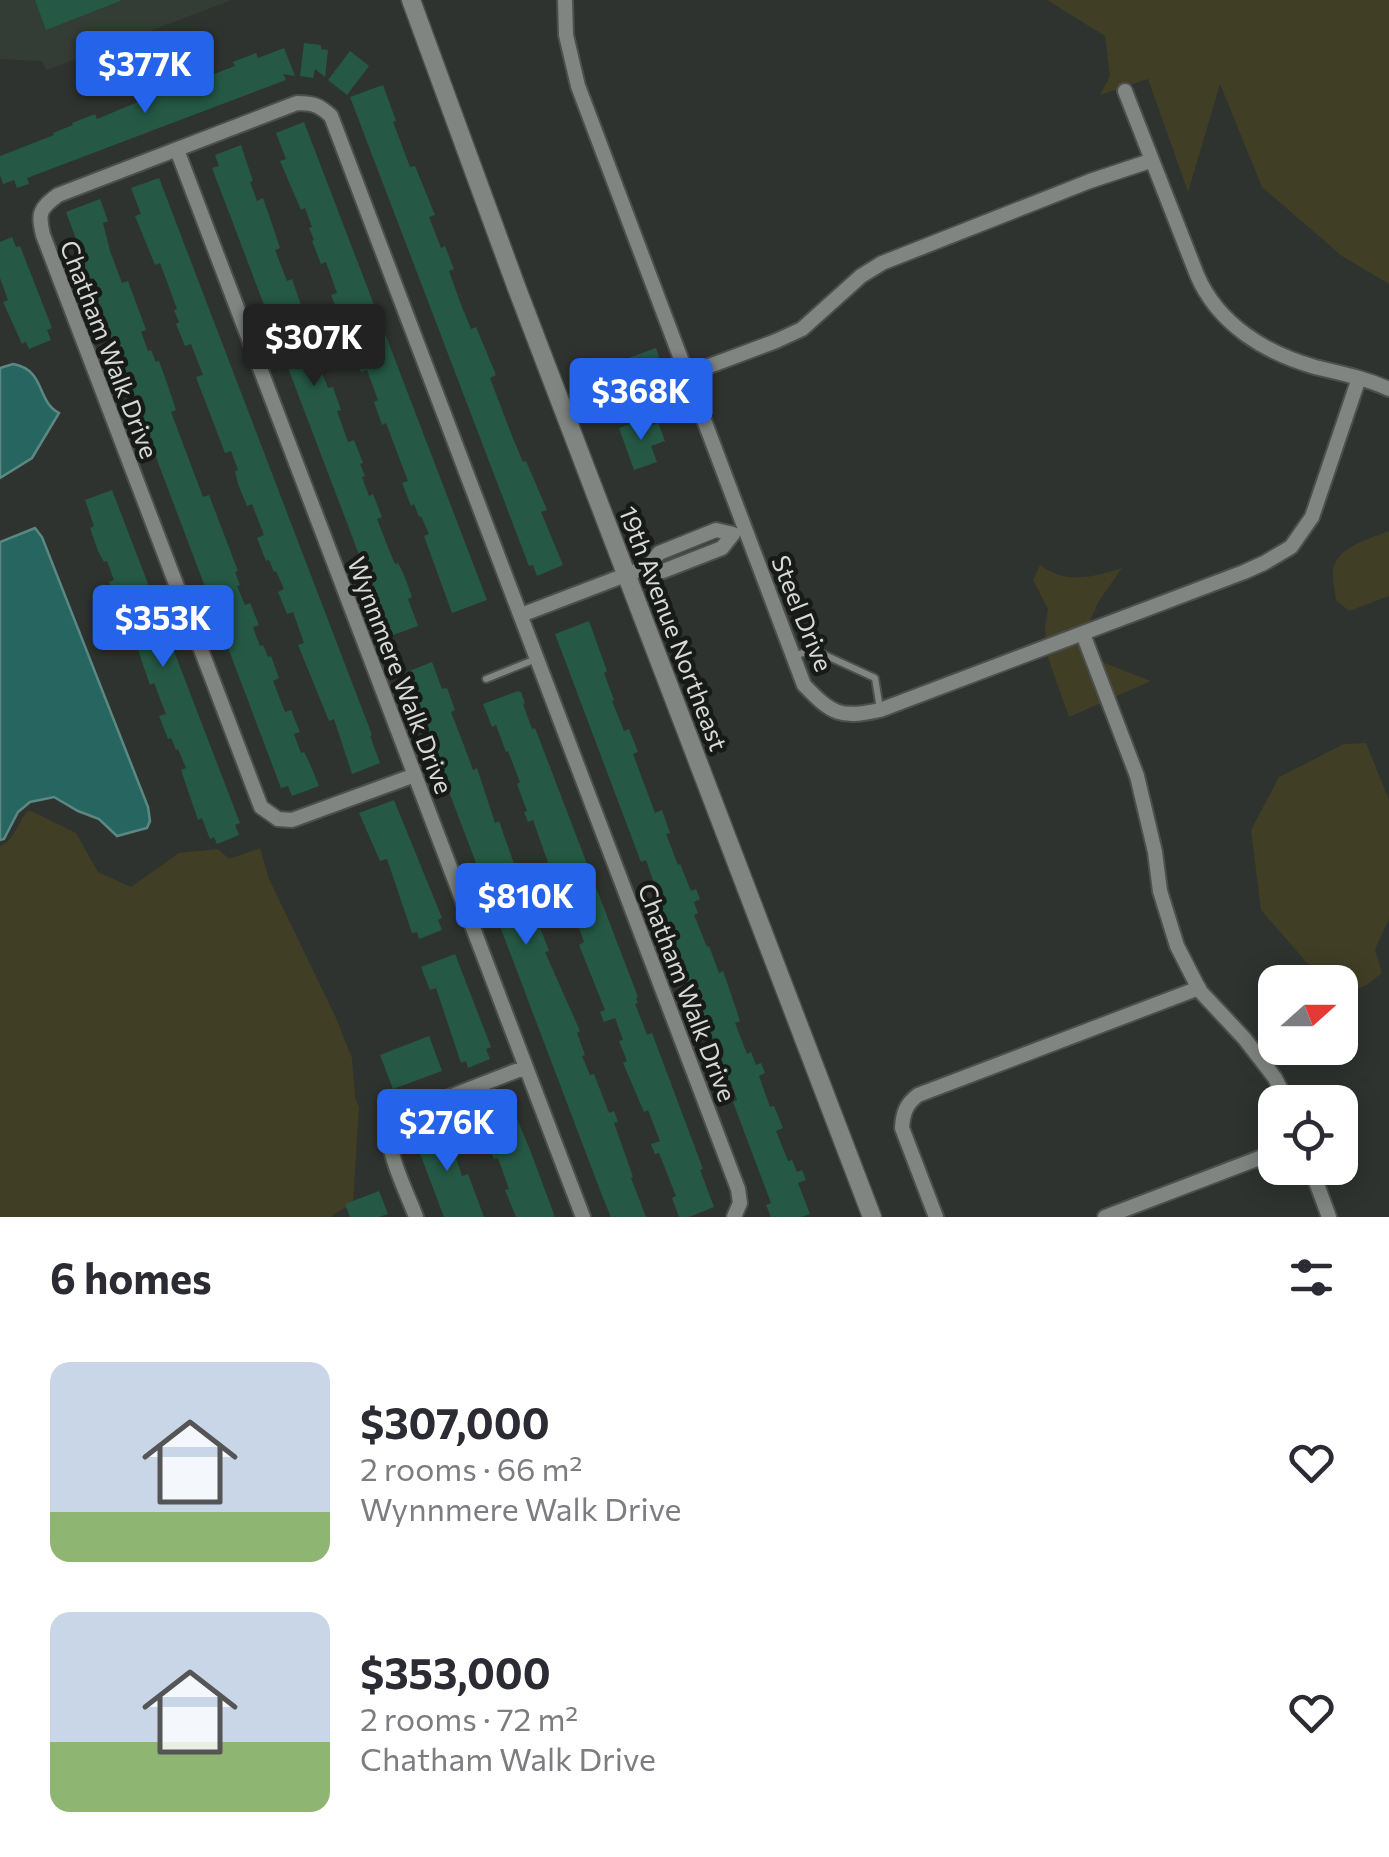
<!DOCTYPE html>
<html lang="en">
<head>
<meta charset="utf-8">
<style>
  :root { --surface:#fff; --page:#f2f2f3; --text:#2b2b33; --muted:#7c7c81; --accent:#2563eb }
  body { margin:0; font-family:Commissioner,sans-serif; background:var(--page); color:var(--text); height:100vh; display:flex; flex-direction:column; font-size:38px; white-space:nowrap }
  * { box-sizing:border-box; margin:0 }
  p { font-size:32px; color:var(--muted) }
  .icon { flex:none; width:55px; height:55px; fill:none; stroke:currentColor; stroke-width:2; stroke-linecap:round; stroke-linejoin:round }
  .map { position:relative; height:1217px; overflow:hidden }
  .side { display:flex; flex-direction:column; background:var(--surface); flex:1 }
  .side>* { flex:none }
  .needle { width:65px; rotate:69deg }
  .fabs { position:absolute; left:1258px; top:965px; display:grid; gap:20px }
  .fabs a { display:grid; place-items:center; width:100px; height:100px; border-radius:20px; background:var(--surface); box-shadow:0 5px 25px #0003; font-size:50px }
  .price { position:absolute; translate:-50% -85px; padding:0 22px; border-radius:10px; background:var(--accent); color:#fff; font-size:32px; line-height:65px; filter:drop-shadow(0 2px 5px #0008) }
  .price::after { content:''; position:absolute; left:50%; top:60px; width:30px; height:22px; margin-left:-15px; background:inherit; clip-path:polygon(0 0,100% 0,50% 100%) }
  .price.current { background:#222; color:#fff }
  ul { padding:0; list-style:none }
  li { display:flex; align-items:center; gap:30px; height:250px; padding:0 50px }
  li span { display:grid; place-items:center; flex:none; width:280px; height:200px; border-radius:20px; color:#555 }
  li>.icon { margin-inline-start:auto }
  span .icon { width:120px; height:120px; fill:#fffc; stroke-width:1 }
  li b { font-size:42px }
  h2 { display:flex; justify-content:space-between; align-items:center; height:120px; padding:0 50px; font-size:42px }
  .map>svg:first-child { display:block }
  .built { fill:#343d35 }
  .green { fill:#403e25 }
  .water { fill:#276660; stroke:#5c8884; stroke-width:2.5 }
  .building { fill:#255945 }
  .lines { fill:none; stroke-linecap:round; stroke-linejoin:round }
  .service-casing { stroke:#4d4f4d; stroke-width:10 }
  .minor-casing { stroke:#4d4f4d; stroke-width:18 }
  .tertiary-casing { stroke:#4d4f4d; stroke-width:21 }
  .service { stroke:#818581; stroke-width:6 }
  .minor { stroke:#818581; stroke-width:14 }
  .tertiary { stroke:#818581; stroke-width:18 }
  .labels { text-anchor:middle; dominant-baseline:central; stroke-width:9; stroke-linejoin:round; paint-order:stroke }
  .street-label { font-size:25px; fill:#d7d9d7; stroke:#181a18 }
</style>
</head>
<body>
<div class="map">
<svg width="1389" height="1217" viewBox="0 0 1389 1217">
  <rect width="100%" height="100%" fill="#2f332f"/>
  <path class="built" d="M0,0H232L46,70L42,61L0,59Z"/>
  <path class="green" d="M1047,0H1389V284L1342,256L1262,187L1220,84L1188,192L1148,79L1100,95L1110,76L1105,36Z
    M1389,531V596L1349,611L1336,600C1335,589 1331,576 1334,566C1340,546 1372,538 1389,531Z
    M1040,565C1067,585 1093,577 1122,568L1099,601L1084,634L1094,659L1151,681L1069,717L1047,655L1045,628L1048,609L1033,580Z
    M1366,743L1389,800V919L1375,949L1382,973L1367,985L1350,992L1340,985V982H1336L1307,963L1261,910L1251,830L1279,777L1344,744Z
    M29,810L76,833L98,872L131,887L179,853L218,849L229,859L260,848L269,879L336,1018L352,1058L355,1098L359,1107L353,1204L332,1215V1217H0V846C16,840 17,821 29,810Z"/>
  <path class="water" d="M13,364C46,370 36,401 59,413L32,458L0,478V368Z
    M35,528L42,537L148,807L150,821L147,828L117,836L99,819L78,811L54,797L30,802L18,812L4,839L0,840V542Z"/>
  <path class="building" d="M35,0H120V1L46,30Z
    M304,43L321,45V49L328,50L325,77L315,69L313,78L300,76Z
    M284,48L295,76L283,74L286,80L27,178L29,184L17,188L14,180L3,184L0,175V156L54,135L53,133L73,125L72,123L95,114L97,119L176,86L177,88L235,66L233,62L256,53L258,58Z
    M350,51L369,66L347,95L328,80Z
    M383,85L396,121L393,122L410,167L415,166L435,215L429,217L441,248L445,246L454,269L449,271L460,302L471,329L476,327L496,375L490,378L512,436L523,462L526,461L547,510L541,512L563,565L537,576L533,565L529,566L350,97Z
    M304,122L487,600L452,613L424,536L429,534L421,516L419,517L414,504L411,506L402,483L408,481L386,423L382,425L374,402L378,400L367,370L361,372L352,349L357,347L350,328L347,329L343,317L340,318L331,295L337,293L326,262L321,264L312,241L314,240L309,228L312,227L305,208L301,210L280,161L286,159L276,133Z
    M241,145L253,181L250,182L257,201L263,198L271,221L280,248L275,250L287,281L292,279L300,302L304,315L301,316L308,335L314,332L322,355L316,358L328,388L333,387L341,410L337,411L348,442L354,440L363,463L360,464L365,476L362,477L369,496L373,494L382,517L377,519L389,550L395,564L398,563L404,575L412,597L408,599L418,626L390,636L212,168L219,166L215,155Z
    M159,178L372,735L370,736L380,763L352,774L334,719L329,721L298,645L304,643L293,612L287,614L278,592L284,589L276,571L274,572L269,560L266,561L257,538L264,535L252,504L247,506L238,484L235,471L238,470L231,451L225,453L196,377L203,375L191,344L185,346L176,324L179,322L174,310L177,309L160,263L155,265L135,216L141,214L131,188Z
    M100,199L108,221L103,223L110,251L122,283L128,281L146,330L141,332L148,351L151,350L156,362L159,361L167,383L176,410L171,412L203,497L209,495L238,571L235,572L240,585L237,586L245,605L250,603L259,625L253,627L260,646L263,645L268,657L271,656L279,678L273,681L285,712L291,710L300,732L294,734L301,753L304,752L310,764L319,786L292,796L288,786L281,788L74,240L76,239L66,212Z
    M12,237L16,247L20,246L52,328L47,330L51,340L29,349L26,342L22,344L3,302L8,300L0,278V242Z
    M656,348L669,386L612,406L613,411L595,418L587,395L595,392L592,383L605,379L601,368Z
    M641,420L644,428L658,423L665,441L651,446L657,462L634,470L619,428Z
    M112,490L240,823L235,825L239,835L217,844L214,837L210,839L202,818L198,820L181,770L186,768L178,749L176,750L171,738L168,739L159,716L166,714L154,683L150,685L138,650L140,649L123,603L118,605L109,582L114,580L107,561L104,562L98,551L90,528L94,526L85,500Z
    M589,621L607,671L604,673L614,700L612,701L624,731L629,729L638,752L633,754L655,813L662,810L670,833L666,834L678,865L680,864L691,891L696,889L700,899L694,902L698,913L694,915L707,947L709,946L719,973L723,971L731,994L740,1021L735,1023L747,1054L751,1052L756,1065L761,1063L765,1073L759,1076L770,1107L774,1106L783,1128L776,1131L788,1161L792,1160L797,1172L802,1170L806,1180L798,1183L810,1214L802,1217H771L766,1205L771,1203L733,1102L737,1100L730,1080L727,1081L724,1078L651,888L655,886L646,860L641,862L555,634Z
    M432,662L442,689L447,688L455,710L451,712L463,743L473,770L477,768L495,823L499,821L518,875H520L528,897L522,900L534,930L540,928L549,951L545,952L580,1031L577,1033L585,1055L582,1056L590,1075L594,1074L609,1113L614,1111L618,1122L614,1123L633,1177L631,1178L646,1217H611L603,1198L404,673Z
    M518,691L521,692L525,703L523,704L532,729L535,728L638,997L636,998L638,1003L635,1004L643,1024L647,1035L652,1033L703,1169L700,1170L714,1207L689,1217H679L672,1198L676,1196L659,1153L655,1154L651,1144L660,1141L648,1110L644,1112L623,1063L627,1061L619,1041L623,1040L615,1018L604,1022L600,1012L605,1010L579,945L584,942L573,911L568,913L564,900L558,902L555,893L558,891L533,820L528,822L524,812L527,811L517,784L520,782L508,751L506,752L496,725L492,727L483,704Z
    M394,800L442,918L438,920L442,930L419,939L417,932L412,933L387,859L380,861L359,813Z
    M455,954L491,1047L486,1049L490,1059L468,1068L466,1061L461,1063L436,988L430,990L421,967Z
    M429,1036L442,1071L393,1089L380,1055Z
    M508,1097L530,1150L555,1217H516L505,1190L509,1189L498,1158L494,1159L482,1133L474,1110Z
    M439,1123L442,1129L446,1127L462,1176L468,1174L484,1217H444L416,1143L421,1142L417,1131Z
    M379,1191L388,1214L379,1217H350L345,1204Z"/>
  <g class="lines">
    <defs>
      <path id="service" d="M796,655L814,650L875,678L880,709
        M486,679L536,659"/>
      <path id="minor" d="M565,0L566,35L578,86L804,685C832,714 840,719 880,710L1244,572L1264,563L1291,547L1312,517L1359,378
        M1125,91L1197,275C1218,324 1265,353 1315,367C1340,373 1365,378 1389,389
        M177,150L583,1217
        M688,374L776,341L802,329L861,276L882,263L1090,181L1150,161
        M521,615L649,566L659,553L716,530L733,534L722,548L663,571L649,566
        M1083,634L1137,776L1155,852L1160,891L1177,946L1200,991L1244,1038L1275,1078L1287,1102
        M415,775L292,820L278,819L261,807L43,235C38,213 39,209 58,195L297,103C313,103 319,105 331,116L738,1189L740,1203L734,1217
        M1311,1168L1329,1217
        M416,1217C409,1197 383,1147 391,1127C393,1124 401,1117 403,1115L526,1067
        M936,1217L902,1128C903,1113 906,1104 918,1095L1199,988
        M1105,1217L1275,1152"/>
      <path id="tertiary" d="M411,0L516,286L872,1217"/>
    </defs>
    <use href="#service" class="service-casing"/>
    <use href="#minor" class="minor-casing"/>
    <use href="#tertiary" class="tertiary-casing"/>
    <use href="#service" class="service"/>
    <use href="#minor" class="minor"/>
    <use href="#tertiary" class="tertiary"/>
  </g>
  <g class="labels">
    <g class="street-label">
      <text transform="translate(110 349) rotate(69)">Chatham Walk Drive</text>
      <text transform="translate(803 613) rotate(68)">Steel Drive</text>
      <text transform="translate(674 628) rotate(69)">19th Avenue Northeast</text>
      <text transform="translate(401 675) rotate(69)">Wynnmere Walk Drive</text>
      <text transform="translate(688 992) rotate(69)">Chatham Walk Drive</text>
    </g>
  </g>
</svg>
<div class="fabs">
<a><svg class="needle" viewBox="-14 -14 28 28"><path d="M0-13l5 13h-10z" fill="#e53935"/><path d="M0 13l5-13h-10z" fill="#7c7c81"/></svg></a>
<a><svg class="icon" aria-label="locate" viewBox="0 0 24 24"><circle cx="12" cy="12" r="6"/><path d="M12 2v4M12 18v4M2 12h4M18 12h4"/></svg></a>
</div>
<b class="price" style="left:145px;top:116px">$377K</b>
<b class="price current" style="left:314px;top:389px">$307K</b>
<b class="price" style="left:641px;top:443px">$368K</b>
<b class="price" style="left:163px;top:670px">$353K</b>
<b class="price" style="left:526px;top:948px">$810K</b>
<b class="price" style="left:447px;top:1174px">$276K</b>
</div>
<section class="side">
<h2>6 homes<svg class="icon" aria-label="filters" viewBox="0 0 24 24"><path d="M4 7h16M4 17h16"/><circle cx="9" cy="7" r="2"/><circle cx="15" cy="17" r="2"/></svg></h2>
<ul>
<li><span style="background:linear-gradient(#c9d6e8 75%,#8fb573 0)"><svg class="icon" aria-label="home" viewBox="0 0 24 24"><path d="M3 11l9-7 9 7M6 9v11h12V9"/></svg></span><div><b>$307,000</b><p>2 rooms · 66 m²</p><p>Wynnmere Walk Drive</p></div><svg class="icon" aria-label="heart" viewBox="0 0 24 24"><path d="M12 20l-8-8c-3-5 5-10 8-4 3-6 11-1 8 4z"/></svg></li>
<li><span style="background:linear-gradient(#c9d6e8 65%,#8fb573 0)"><svg class="icon" aria-label="home" viewBox="0 0 24 24"><path d="M3 11l9-7 9 7M6 9v11h12V9"/></svg></span><div><b>$353,000</b><p>2 rooms · 72 m²</p><p>Chatham Walk Drive</p></div><svg class="icon" aria-label="heart" viewBox="0 0 24 24"><path d="M12 20l-8-8c-3-5 5-10 8-4 3-6 11-1 8 4z"/></svg></li>
</ul>
</section>
</body>
</html>
